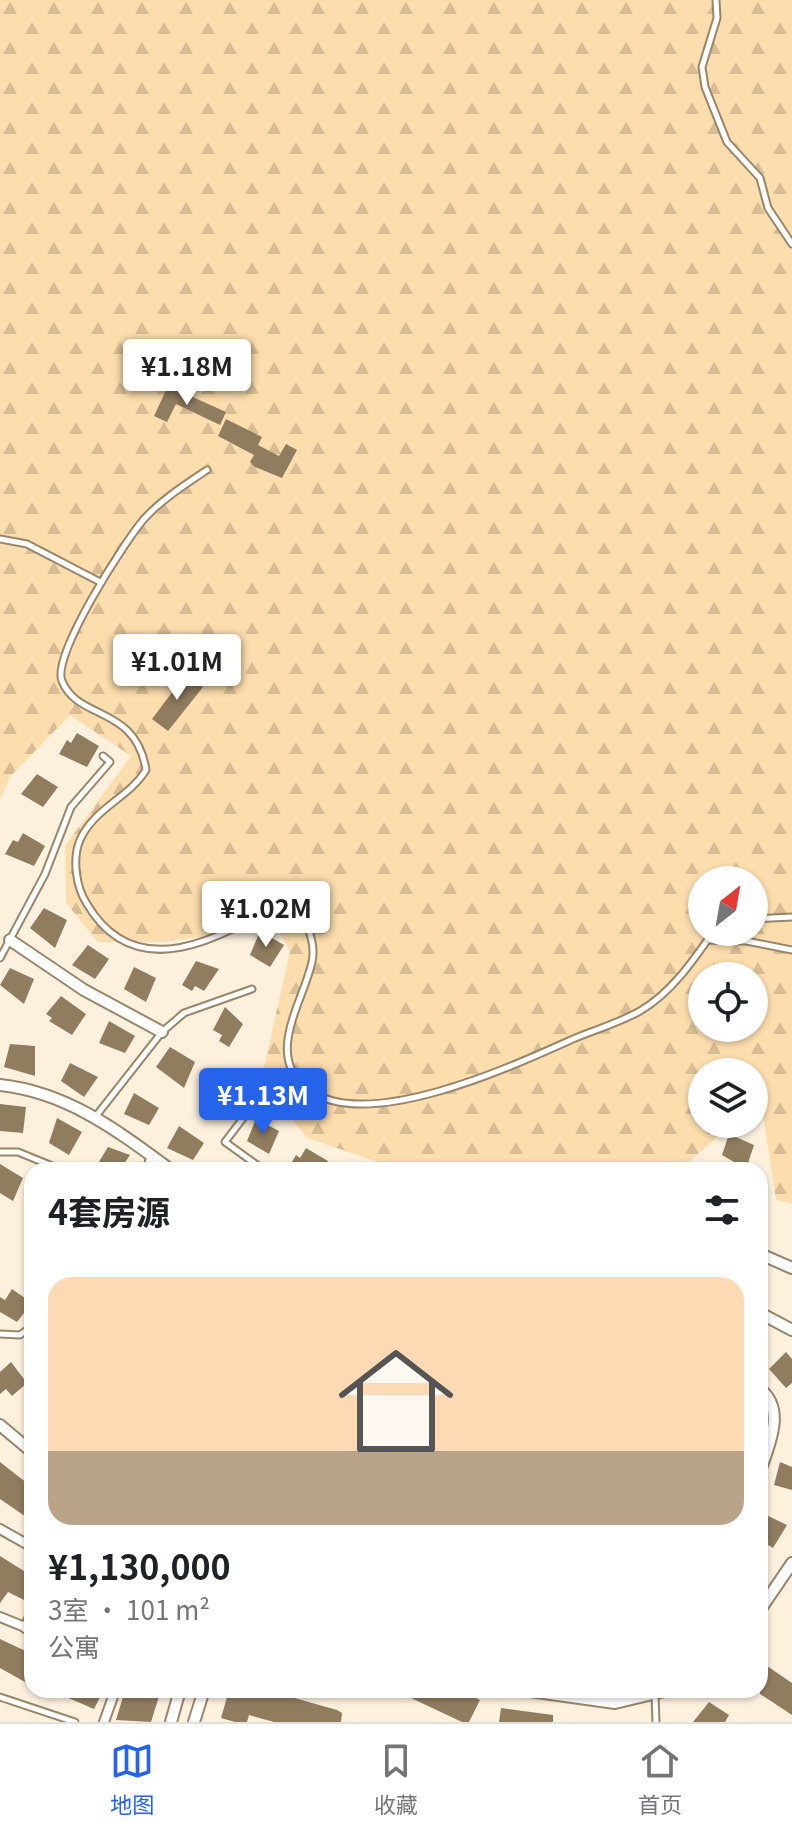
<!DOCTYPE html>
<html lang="zh">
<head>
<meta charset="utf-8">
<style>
  :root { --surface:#fff; --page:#f6f6f6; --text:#202124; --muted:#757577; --line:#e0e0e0; --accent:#2563eb }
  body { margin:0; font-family:Georgia,"Noto Sans SC",serif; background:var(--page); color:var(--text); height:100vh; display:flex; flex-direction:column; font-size:30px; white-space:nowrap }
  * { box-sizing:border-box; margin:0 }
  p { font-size:26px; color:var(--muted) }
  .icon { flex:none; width:44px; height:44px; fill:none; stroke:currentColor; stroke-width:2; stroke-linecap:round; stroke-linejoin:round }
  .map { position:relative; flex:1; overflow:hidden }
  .drawer { position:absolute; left:24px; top:1162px; width:744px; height:536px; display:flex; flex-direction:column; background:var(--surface); border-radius:24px; box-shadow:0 2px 6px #0004 }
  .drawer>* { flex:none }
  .needle { width:52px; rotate:31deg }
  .controls { position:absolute; left:688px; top:866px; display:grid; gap:16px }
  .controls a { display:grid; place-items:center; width:80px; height:80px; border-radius:50%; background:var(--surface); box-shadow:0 2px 6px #0004; font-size:40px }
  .price { position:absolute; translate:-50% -68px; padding:0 18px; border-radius:8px; background:#fff; color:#222; font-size:26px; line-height:52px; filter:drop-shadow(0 2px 4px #0008) }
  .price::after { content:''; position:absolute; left:50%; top:48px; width:24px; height:18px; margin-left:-12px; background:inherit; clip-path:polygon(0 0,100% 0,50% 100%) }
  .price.selected { background:var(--accent); color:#fff }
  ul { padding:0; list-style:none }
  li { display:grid; align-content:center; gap:16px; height:424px; padding:0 24px }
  li span { display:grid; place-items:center; height:248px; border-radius:24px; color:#555 }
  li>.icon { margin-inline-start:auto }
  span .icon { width:144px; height:144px; fill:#fffc; stroke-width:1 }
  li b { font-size:34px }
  h2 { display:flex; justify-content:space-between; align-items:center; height:96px; padding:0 24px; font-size:34px }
  .tab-bar { display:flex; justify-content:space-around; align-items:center; height:112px; border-top:2px solid var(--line); background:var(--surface); font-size:22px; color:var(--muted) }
  .tab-bar a { display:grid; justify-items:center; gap:4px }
  .tab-bar .selected { color:var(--accent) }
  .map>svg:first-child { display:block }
  .forest { fill:url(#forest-firs); fill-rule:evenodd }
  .building { fill:#907d60 }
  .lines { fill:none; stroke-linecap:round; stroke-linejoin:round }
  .service-casing { stroke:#998669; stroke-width:9 }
  .pedestrian-casing { stroke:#998669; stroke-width:12 }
  .minor-casing { stroke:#998669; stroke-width:14 }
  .service { stroke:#fff; stroke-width:5 }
  .pedestrian { stroke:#fff; stroke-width:8 }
  .minor { stroke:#fff; stroke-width:10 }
</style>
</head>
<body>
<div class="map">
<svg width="792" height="1722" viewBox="0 0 792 1722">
  <defs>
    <pattern id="forest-firs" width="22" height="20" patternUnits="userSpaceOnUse" patternTransform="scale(2)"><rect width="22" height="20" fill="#fcddad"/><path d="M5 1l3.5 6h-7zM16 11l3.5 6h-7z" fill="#d8bd94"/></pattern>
  </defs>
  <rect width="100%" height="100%" fill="#fdf1de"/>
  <path class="forest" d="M0,0H792V1204L776,1200L763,1115L754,1113V1072H702V1124H732L690,1161L639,1170H402L307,1138L261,1081L290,951L276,926L164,942H98L66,903L65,846L131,756L70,715L10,777L0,799ZM702,880H754V932H702ZM702,976H754V1028H702Z"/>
  <path class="building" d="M168,386L226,412L220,425L176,404L167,422L154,416Z
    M226,419L262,437L258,445L279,456L286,444L297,450L282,478L255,467L250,462L254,455L218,436Z
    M186,674L203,687L168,731L152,719Z
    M77,733L99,746L87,767L59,754L67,740L71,743Z
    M37,774L58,787L43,807L21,794Z
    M23,833L45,846L34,866L5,854L13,840L18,842Z
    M44,908L67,920L55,948L30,928Z
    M260,931L284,945L270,967L250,955Z
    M88,945L109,959L95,979L72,965Z
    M196,961L219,969L204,991L195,986L192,991L182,985Z
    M134,967L156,978L146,1002L124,989Z
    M10,968L34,979L24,1004L0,985Z
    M61,996L86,1014L72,1035L49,1021L52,1018L46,1014Z
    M225,1007L243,1024L229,1047L219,1041L222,1035L213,1030Z
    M109,1021L135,1036L125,1053L99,1043Z
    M10,1044L35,1046V1076L4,1067Z
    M170,1047L195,1062L184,1088L156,1067Z
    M70,1063L98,1077L84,1097L61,1081Z
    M220,1079L241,1093L230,1115L201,1102Z
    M134,1093L159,1108L149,1125L124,1114Z
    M0,1104L26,1107L23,1133L0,1131Z
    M57,1118L82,1132L69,1155L49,1143Z
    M256,1119L279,1131L269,1154L247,1141Z
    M179,1126L204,1143L193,1160L167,1148Z
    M729,1134L754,1145L746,1169L722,1155Z
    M108,1147L130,1155L120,1170H94Z
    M306,1148L328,1161L323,1170H287L296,1155L300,1158Z
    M0,1164L23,1178L13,1201L0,1193Z
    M12,1289L32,1303L17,1322L0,1312V1297L5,1300Z
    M786,1352L792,1359V1383L786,1388L769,1369Z
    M11,1362L27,1383L12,1396L6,1389L0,1394V1372Z
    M0,1462L32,1487V1521L0,1499Z
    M780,1462L792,1467V1490L774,1485Z
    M760,1512L787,1525L773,1548L760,1540Z
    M0,1556L32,1576V1590L26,1601L8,1592L0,1603Z
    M0,1639L32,1654V1686L0,1668Z
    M760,1661L792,1683V1715L760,1694Z
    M50,1690H96L102,1693L94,1709Z
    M125,1690H161L151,1722L116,1720Z
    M229,1690H264L284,1695L337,1710L342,1713L341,1722H274L249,1715L247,1722H235L221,1718Z
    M394,1690H459L480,1700L469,1722H462Z
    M709,1702L729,1715L725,1722H693Z
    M501,1708L553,1715V1722H499Z"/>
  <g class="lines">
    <defs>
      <path id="service" d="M716,0L717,18L702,67L705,87L727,142L760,178L768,208L792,244
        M207,470C186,484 161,500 144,519C125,541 51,656 62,681C78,721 136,705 146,770C129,798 94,808 80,840C72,859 76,887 87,904C136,987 222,938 284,900C291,906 301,913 305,921C311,933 315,949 312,962C303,1003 263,1057 309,1090C368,1133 513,1066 573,1039C594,1030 619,1023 640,1011C671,993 693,961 713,932
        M0,539L27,544L100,582
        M754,919L792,917
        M709,940L746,941L792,950
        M0,958L45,874L71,807L110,762L103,756
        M256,1101L225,1142L264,1170
        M96,1116L162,1032L184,1013L252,989
        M0,1152H18L62,1170
        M146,1170L150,1156
        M0,1334L20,1335L32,1326
        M655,1695L656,1722
        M0,1697L75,1722"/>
      <path id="pedestrian" d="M0,1529L32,1547
        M0,1617L32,1630
        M25,1628L32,1612
        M104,1722L115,1691"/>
      <path id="minor" d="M10,940L84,990L162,1032
        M0,1085C67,1092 118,1131 171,1170
        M760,1254L792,1268
        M760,1313L792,1330
        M760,1389C786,1409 769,1445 760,1471
        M0,1425L32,1452
        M760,1610L792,1563
        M522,1690L615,1703L669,1690
        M171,1722L180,1690
        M194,1722L204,1690"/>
    </defs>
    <use href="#service" class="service-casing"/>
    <use href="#pedestrian" class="pedestrian-casing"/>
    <use href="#minor" class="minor-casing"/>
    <use href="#service" class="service"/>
    <use href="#pedestrian" class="pedestrian"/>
    <use href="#minor" class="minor"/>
  </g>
</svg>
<div class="controls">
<a><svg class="needle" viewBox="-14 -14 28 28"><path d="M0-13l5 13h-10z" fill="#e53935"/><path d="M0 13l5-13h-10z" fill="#757577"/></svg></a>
<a><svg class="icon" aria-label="locate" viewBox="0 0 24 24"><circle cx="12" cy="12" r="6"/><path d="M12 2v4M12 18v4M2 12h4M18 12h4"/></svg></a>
<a><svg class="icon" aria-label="layers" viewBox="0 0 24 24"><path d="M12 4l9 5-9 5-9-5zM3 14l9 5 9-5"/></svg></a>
</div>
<b class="price" style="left:187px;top:407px">¥1.18M</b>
<b class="price" style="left:177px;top:702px">¥1.01M</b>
<b class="price" style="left:266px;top:949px">¥1.02M</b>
<b class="price selected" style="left:263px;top:1136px">¥1.13M</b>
<section class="drawer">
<h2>4套房源<svg class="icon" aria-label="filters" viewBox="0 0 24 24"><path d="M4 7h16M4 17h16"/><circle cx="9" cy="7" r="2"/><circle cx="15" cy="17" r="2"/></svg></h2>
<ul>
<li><span style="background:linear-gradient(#ffd9b3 70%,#b9a48a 0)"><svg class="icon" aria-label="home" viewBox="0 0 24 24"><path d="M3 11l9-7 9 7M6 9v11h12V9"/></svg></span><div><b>¥1,130,000</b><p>3室 · 101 m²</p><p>公寓</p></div></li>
</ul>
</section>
</div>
<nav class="tab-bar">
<a class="selected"><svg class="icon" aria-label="map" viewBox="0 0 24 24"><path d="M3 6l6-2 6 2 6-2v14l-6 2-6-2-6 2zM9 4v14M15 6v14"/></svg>地图</a>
<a><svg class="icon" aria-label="saved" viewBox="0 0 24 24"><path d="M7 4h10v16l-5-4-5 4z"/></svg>收藏</a>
<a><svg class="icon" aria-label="home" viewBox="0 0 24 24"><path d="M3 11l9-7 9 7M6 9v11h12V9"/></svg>首页</a>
</nav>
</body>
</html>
